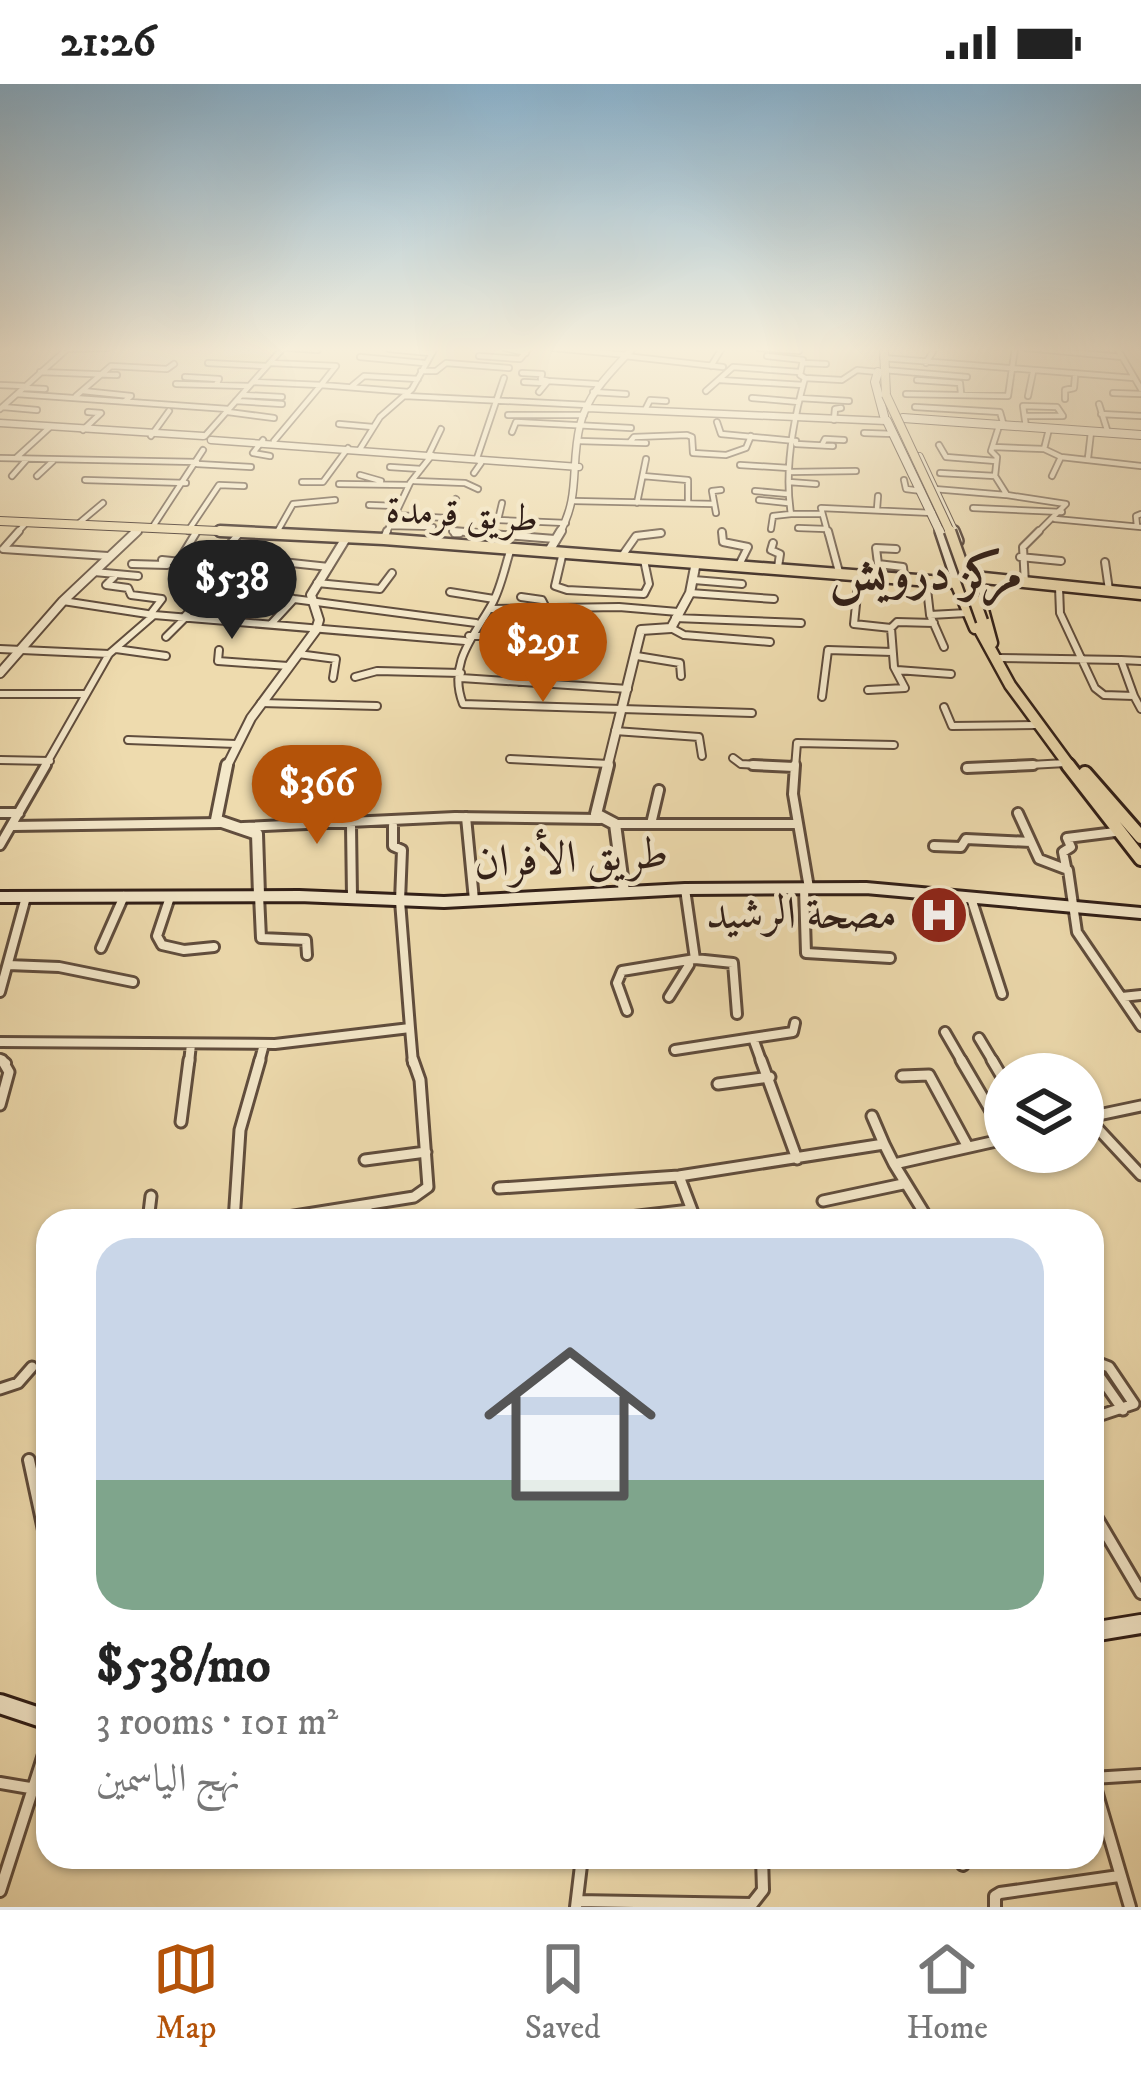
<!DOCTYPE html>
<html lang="en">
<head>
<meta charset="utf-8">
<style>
  :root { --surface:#fff; --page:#f6f6f6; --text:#222; --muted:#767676; --line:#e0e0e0; --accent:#b45309 }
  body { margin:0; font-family:"IM FELL DW Pica",Amiri,serif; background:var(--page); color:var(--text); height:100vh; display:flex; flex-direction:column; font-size:45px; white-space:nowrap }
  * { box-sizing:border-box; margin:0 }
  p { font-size:39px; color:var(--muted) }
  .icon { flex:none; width:66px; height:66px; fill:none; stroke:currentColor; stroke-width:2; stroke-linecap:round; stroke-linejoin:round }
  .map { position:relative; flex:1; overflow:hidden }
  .sheet { position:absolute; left:36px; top:1125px; width:1068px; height:660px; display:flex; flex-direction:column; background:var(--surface); border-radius:36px; box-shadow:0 3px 9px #0004 }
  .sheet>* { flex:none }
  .controls { position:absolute; left:984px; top:969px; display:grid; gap:24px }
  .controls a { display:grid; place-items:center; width:120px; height:120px; border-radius:50%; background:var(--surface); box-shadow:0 3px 9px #0004; font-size:60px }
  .price { position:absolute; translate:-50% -102px; padding:0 27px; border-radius:42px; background:var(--accent); color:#fff; font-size:39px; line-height:78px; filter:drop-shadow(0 3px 6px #0008) }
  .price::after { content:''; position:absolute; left:50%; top:72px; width:36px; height:27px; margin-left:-18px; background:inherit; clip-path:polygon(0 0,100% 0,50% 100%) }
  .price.active { background:#222; color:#fff }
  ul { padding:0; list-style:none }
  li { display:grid; align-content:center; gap:24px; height:636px; padding:0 60px }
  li+li { border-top:3px solid var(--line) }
  li span { display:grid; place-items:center; height:372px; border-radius:36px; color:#555 }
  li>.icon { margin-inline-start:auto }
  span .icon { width:216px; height:216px; fill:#fffc; stroke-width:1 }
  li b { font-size:51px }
  .status { display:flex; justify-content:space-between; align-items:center; height:84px; padding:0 60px; background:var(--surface); direction:ltr }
  .status svg { height:33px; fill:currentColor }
  .tab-bar { display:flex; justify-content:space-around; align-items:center; height:168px; border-top:3px solid var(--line); background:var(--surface); font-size:33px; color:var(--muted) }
  .tab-bar a { display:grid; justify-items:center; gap:6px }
  .tab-bar .active { color:var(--accent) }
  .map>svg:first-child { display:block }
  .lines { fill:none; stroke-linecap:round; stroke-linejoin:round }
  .minor-far4-casing { stroke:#604d3d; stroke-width:8 }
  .minor-far3-casing { stroke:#604d3d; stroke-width:10 }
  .minor-far2-casing { stroke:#604d3d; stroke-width:14 }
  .minor-far1-casing { stroke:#604d3d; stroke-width:15 }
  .minor-casing { stroke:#604d3d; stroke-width:16 }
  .tertiary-far2-casing { stroke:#604d3d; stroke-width:9 }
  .tertiary-far1-casing { stroke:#604d3d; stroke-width:12 }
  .tertiary-casing { stroke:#604d3d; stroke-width:16 }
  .secondary-far3-casing { stroke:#301e17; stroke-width:10 }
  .secondary-far2-casing { stroke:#301e17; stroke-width:14 }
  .secondary-far1-casing { stroke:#301e17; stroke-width:16 }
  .secondary-casing { stroke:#301e17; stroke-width:24 }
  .primary-far1-casing { stroke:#301e17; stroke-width:10 }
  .primary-casing { stroke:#301e17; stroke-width:15 }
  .trunk-far2-casing { stroke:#301e17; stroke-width:10 }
  .trunk-far1-casing { stroke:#301e17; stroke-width:15 }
  .trunk-casing { stroke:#301e17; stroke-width:18 }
  .minor-far4 { stroke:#f4e8ca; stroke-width:4.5 }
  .minor-far3 { stroke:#f4e8ca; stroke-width:6 }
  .minor-far2 { stroke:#f4e8ca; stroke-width:8 }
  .minor-far1 { stroke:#f4e8ca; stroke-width:9 }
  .minor { stroke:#f4e8ca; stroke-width:10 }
  .tertiary-far2 { stroke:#f4e8ca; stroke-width:6 }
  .tertiary-far1 { stroke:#f4e8ca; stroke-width:8 }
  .tertiary { stroke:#f4e8ca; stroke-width:10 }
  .secondary-far3 { stroke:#f4e8ca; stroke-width:8 }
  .secondary-far2 { stroke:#f4e8ca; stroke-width:9 }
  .secondary-far1 { stroke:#f4e8ca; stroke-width:10 }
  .secondary { stroke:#f4e8ca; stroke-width:18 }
  .primary-far1 { stroke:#eedbae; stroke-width:8 }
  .primary { stroke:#eedbae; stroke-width:10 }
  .trunk-far2 { stroke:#eedbae; stroke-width:8 }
  .trunk-far1 { stroke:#eedbae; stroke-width:10 }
  .trunk { stroke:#eedbae; stroke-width:12 }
  .trunk-bridge-far1-casing { stroke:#301e17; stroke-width:10; stroke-linecap:butt }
  .trunk-bridge-casing { stroke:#301e17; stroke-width:15; stroke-linecap:butt }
  .trunk-bridge-far1 { stroke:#eedbae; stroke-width:8 }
  .trunk-bridge { stroke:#eedbae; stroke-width:10 }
  .labels { text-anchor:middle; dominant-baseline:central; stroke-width:9; stroke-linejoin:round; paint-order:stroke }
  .far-street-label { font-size:39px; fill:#301e17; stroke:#f4e8ca }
  .street-label { font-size:45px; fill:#301e17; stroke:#f4e8ca }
  .poi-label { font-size:45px; fill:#301e17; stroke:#f4e8ca; text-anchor:end }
  .far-district-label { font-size:48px; font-weight:bold; fill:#301e17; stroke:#f4e8ca }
</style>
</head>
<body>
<div class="status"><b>21:26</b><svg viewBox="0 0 49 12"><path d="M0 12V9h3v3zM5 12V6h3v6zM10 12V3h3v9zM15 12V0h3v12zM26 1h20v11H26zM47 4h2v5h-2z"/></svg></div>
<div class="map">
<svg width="1141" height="1823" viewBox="0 0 1141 1823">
  <rect width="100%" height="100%" fill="#eedbae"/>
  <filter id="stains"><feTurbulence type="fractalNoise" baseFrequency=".00167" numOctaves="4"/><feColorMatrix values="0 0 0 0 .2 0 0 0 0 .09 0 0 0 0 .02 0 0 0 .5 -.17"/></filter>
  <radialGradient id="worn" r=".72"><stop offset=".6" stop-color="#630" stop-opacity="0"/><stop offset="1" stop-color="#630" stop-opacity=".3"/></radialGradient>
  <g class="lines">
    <defs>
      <path id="minor-far4" d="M289,264L318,266
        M505,264L526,269
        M553,264L627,271
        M759,264L799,267
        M1026,264L1122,273
        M1117,264L1141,305
        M62,265L107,264
        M389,265L430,269
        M479,272L520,275L529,264
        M625,272L723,283
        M767,272L803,276L800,291L805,294C793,337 784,386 791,430H822
        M360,273L424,279
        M883,274L1134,294
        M208,279L266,282
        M803,279L826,280
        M926,279L935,264
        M711,282L722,264
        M884,286L967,293
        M421,287H436L446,279L509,284
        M40,288L117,291
        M522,289L542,290L541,295L548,297
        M185,293L219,295L216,301
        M805,294L842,296L857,286L878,288
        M720,296L803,301
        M917,296L960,299L961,309
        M253,298L321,301L336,282L271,279
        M524,298L544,299
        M176,300L249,302
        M0,301L24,302
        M352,302L364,292L418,295
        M24,304L45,305
        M83,307L131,312L125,317
        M706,307L733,283L800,288
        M539,308L548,297L597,300
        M593,308L626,310
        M1113,309L1141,310
        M17,310L228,325
        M906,310L1008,312L1015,264
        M242,311L282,313
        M76,312L111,282L167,285L174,280
        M405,312L588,321
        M1028,312L1033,288
        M752,314L799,318
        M800,314L849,317
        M1065,315V306L1074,304L1075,293
        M236,317L282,320
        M1099,320L1108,349
        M3,323L37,326
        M915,323L1000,328L1004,342
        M646,324L650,316L666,317
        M0,325L66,266
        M228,328L274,334
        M1101,330L1141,332
        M508,331H584
        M1025,332H1063L1057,323L1023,322L1026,343
        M834,336L835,325L841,324
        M717,338L721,350L796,357
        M339,340L373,343
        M999,342L991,367L997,373L995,392L1007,411L1066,420L1036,450
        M83,346L101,329L88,328
        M512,348L516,338L631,344
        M864,349L894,350
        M151,352L169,327
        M205,352L283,264
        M263,356L253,369L270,372
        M274,357L321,301L409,308
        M579,357L646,359
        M630,358L634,353L687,351L692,353L693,369L726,371L746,364L751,352
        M796,360L833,362
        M822,361L825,355L844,356
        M939,361L946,373L996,377
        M994,363L1044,365L1049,345
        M360,365L380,333L412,305L435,264
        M1044,365L1061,373L1141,382
        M429,370L441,345
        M0,374L197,378
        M16,374L50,343
        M1088,374L1091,348
        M197,380L251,383
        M740,381L789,384
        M390,383L421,385
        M789,388L856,387
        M474,389L481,379L477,374L504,294
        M940,389L995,392
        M360,391L381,397
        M12,392L27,375
        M37,392L53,377
        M643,392L688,396V419
        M1052,392L1061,373
        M85,396L186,399
        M904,396L906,405L922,407
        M414,397L465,399L478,405
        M302,398H323L348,364
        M789,398L816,400
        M339,400L409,401
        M934,405L1006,411
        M755,407L788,410
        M759,416L788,419
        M574,417L714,420
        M502,419L498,436L566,439
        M637,419L646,375
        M369,421L397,422
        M973,424L1062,428
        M877,425L878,412
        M716,429L712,407L721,406
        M395,431L447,434L456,415
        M1055,435L1141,443
        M450,436L454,450H460
        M78,440L103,419
        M390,442L433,443
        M1137,442L1136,432L1141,430
        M152,444L203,366
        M798,444L826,445
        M771,445L773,432L791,430
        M188,447L219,401L244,402
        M16,450L27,438
        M276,450L293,420L335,416
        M386,450L410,399L432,371
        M650,450L661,449
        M828,450L821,424L933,429"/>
      <path id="minor-far3" d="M197,447L183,470L214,473
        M453,447L555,455
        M828,447L839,488
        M722,448L723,458L748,463L739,481
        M384,454L387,447
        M773,459L771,466L780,470L778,483
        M4,464L19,447
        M511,464C505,482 501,504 492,520C475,551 447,579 463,620L752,629
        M3,465L108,472
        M896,465L876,464L878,480L903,483L904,492
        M563,468L555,502L567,506L644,510L649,500L644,476
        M622,472L636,452L661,449
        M1020,473L1061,477
        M162,476L210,481
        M282,478L329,483
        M1105,478L1109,506
        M211,479L241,481
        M132,480L167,481
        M94,488L138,492
        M859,491L854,540L891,544L897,538L934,539
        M114,493L106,501L128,504L131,511L162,515L152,528
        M694,496L742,500
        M926,496L930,531L944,563
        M317,499L380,505L392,489
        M208,500L196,497L240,449
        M1025,500L1023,463L1039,447
        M236,503L294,515
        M1059,503L1060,529L1095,604L1104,611L1134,612L1141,625
        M450,508L494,515
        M690,509L774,515
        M521,513L542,516L547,526L539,547
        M63,517L154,531L465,557
        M490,525L619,523L678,528
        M930,531L967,529
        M185,532L205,510
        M675,534L801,539
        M271,540L294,515L476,539
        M671,544L684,551L770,558
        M469,552H528
        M166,553L186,533
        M0,565L109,570
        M116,565L166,572
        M219,566L218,577L288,582
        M298,570L336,575L333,594
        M637,572L680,579L681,592
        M999,574L1121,576L1134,612
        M1121,576L1141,577
        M897,586L951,590
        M355,593L377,587L461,589
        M461,594L628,605
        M519,598L525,570
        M868,606L905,604L894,583L891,544
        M0,610H86
        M822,613L828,566L892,568
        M261,619L377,622
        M944,623L952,642L1036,641
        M615,647L699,653L702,672
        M128,656L236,660
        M733,674L741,680L794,683
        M510,675L609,680
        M0,676L50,677
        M44,684L109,570L154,531
        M795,684L797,659L894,661
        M973,684L1066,679"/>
      <path id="minor-far2" d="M753,681L794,683
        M795,681L793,710L809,804
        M967,684L1033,681
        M0,729H19
        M1018,729L1039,775L1068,786L1077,848L1141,942
        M466,733L474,816
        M615,740H798
        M651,740L659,706
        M351,741L352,813
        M13,742L220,739
        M243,743L455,733L600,735
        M0,761L46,681
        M934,762L961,763L966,755L1031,758
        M1066,783L1063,768L1071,763L1067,754L1115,748
        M804,804L806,869L890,874
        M685,805L695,875L733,879L737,930
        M259,811L261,854L306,856L307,871
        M170,813L157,852L162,861L184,866L214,863
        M971,814L1002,910
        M101,864L124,812
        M8,881L59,883L133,898
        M0,908L26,813
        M669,913L689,881
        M1122,913L1141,911
        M627,927L617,899L622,887L695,875
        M410,944L413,979
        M945,948L963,979
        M753,954L793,948L795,939
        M979,954L994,979
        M0,958L275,960L410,944L400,817L402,766L393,762V742
        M675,966L753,954L762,979
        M0,975L6,979
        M189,979L191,960
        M259,979L264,960"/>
      <path id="minor-far1" d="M761,976L797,1075
        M961,976L1005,1051
        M992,976L1005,998
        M902,992L929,991L968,1063
        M718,1000L770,993
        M0,1021L9,988L2,976
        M872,1032L884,1060
        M1087,1033L1141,1091
        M1084,1034L1141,1022
        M181,1038L189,976
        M365,1076L426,1068
        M679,1092L696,1137
        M499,1104L679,1092L884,1060L894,1080
        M823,1117L903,1100
        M366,1121L370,1137
        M604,1136L690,1126
        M148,1137L151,1112
        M234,1137L240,1046L260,976
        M263,1137L414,1113L428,1103L420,996L413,976
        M929,1137L894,1080L1005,1055
        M0,1305L18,1299L32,1283
        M1092,1334L1134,1320L1109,1283L1096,1278L1095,1286L1123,1326"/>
      <path id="minor" d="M29,1376L44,1446L48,1494
        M1092,1426L1141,1509
        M48,1507V1525
        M1092,1693L1130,1823
        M1092,1694L1141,1691
        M0,1699L30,1704
        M961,1773L963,1781
        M0,1807L48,1658
        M577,1817L752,1820L763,1806L762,1773
        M576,1823L582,1773
        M995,1823V1812L1000,1809L1119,1792"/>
      <path id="tertiary-far2" d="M587,324L886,337
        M0,339L203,352
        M211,356L579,383
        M133,450L140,444
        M559,450C581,412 570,382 580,341C588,309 611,288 633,264"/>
      <path id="tertiary-far1" d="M549,467L561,447
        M0,589L63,517L137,447
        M226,684L251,634L316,546L319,536L311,511L346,454
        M607,684L641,546L671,544L690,509L696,478"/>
      <path id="tertiary" d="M227,681L216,736L257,750L259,811
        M608,681L596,730L615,740L624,808"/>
      <path id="secondary-far3" d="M878,288L875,298L884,332
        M903,334L1141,351
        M887,337L941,450
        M919,373L955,450"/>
      <path id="secondary-far2" d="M940,447L955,492
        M954,447L958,457"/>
      <path id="secondary-far1" d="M0,813L299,812L444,818L685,805L866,804L1141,829"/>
      <path id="secondary" d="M1092,1548L1141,1540
        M0,1620L48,1636"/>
      <path id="primary-far1" d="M0,437L284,450"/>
      <path id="primary" d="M220,447L384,455L956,499
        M974,493L1141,510"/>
      <path id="trunk-far2" d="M884,264L886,311"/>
      <path id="trunk-far1" d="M956,499L975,544
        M976,500L992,559
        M975,537L1010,601L1071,684"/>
      <path id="trunk" d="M1068,681L1141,775
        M1085,689L1141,753"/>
    </defs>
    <use href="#minor-far4" class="minor-far4-casing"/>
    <use href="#minor-far3" class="minor-far3-casing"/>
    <use href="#minor-far2" class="minor-far2-casing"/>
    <use href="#minor-far1" class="minor-far1-casing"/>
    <use href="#minor" class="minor-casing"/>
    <use href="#tertiary-far2" class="tertiary-far2-casing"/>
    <use href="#tertiary-far1" class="tertiary-far1-casing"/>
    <use href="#tertiary" class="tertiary-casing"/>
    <use href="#secondary-far3" class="secondary-far3-casing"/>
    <use href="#secondary-far2" class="secondary-far2-casing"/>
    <use href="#secondary-far1" class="secondary-far1-casing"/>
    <use href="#secondary" class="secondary-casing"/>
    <use href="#primary-far1" class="primary-far1-casing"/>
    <use href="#primary" class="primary-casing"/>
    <use href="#trunk-far2" class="trunk-far2-casing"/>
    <use href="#trunk-far1" class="trunk-far1-casing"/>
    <use href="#trunk" class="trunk-casing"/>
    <use href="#minor-far4" class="minor-far4"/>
    <use href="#minor-far3" class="minor-far3"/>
    <use href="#minor-far2" class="minor-far2"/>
    <use href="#minor-far1" class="minor-far1"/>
    <use href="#minor" class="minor"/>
    <use href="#tertiary-far2" class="tertiary-far2"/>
    <use href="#tertiary-far1" class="tertiary-far1"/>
    <use href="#tertiary" class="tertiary"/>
    <use href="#secondary-far3" class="secondary-far3"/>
    <use href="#secondary-far2" class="secondary-far2"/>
    <use href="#secondary-far1" class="secondary-far1"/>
    <use href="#secondary" class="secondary"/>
    <use href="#primary-far1" class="primary-far1"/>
    <use href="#primary" class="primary"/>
    <use href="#trunk-far2" class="trunk-far2"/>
    <use href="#trunk-far1" class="trunk-far1"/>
    <use href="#trunk" class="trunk"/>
    <defs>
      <path id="trunk-bridge-far1" d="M886,311L951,450"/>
      <path id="trunk-bridge" d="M950,447L982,537"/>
    </defs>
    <use href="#trunk-bridge-far1" class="trunk-bridge-far1-casing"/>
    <use href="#trunk-bridge" class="trunk-bridge-casing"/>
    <use href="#trunk-bridge-far1" class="trunk-bridge-far1"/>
    <use href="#trunk-bridge" class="trunk-bridge"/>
  </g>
  <linearGradient id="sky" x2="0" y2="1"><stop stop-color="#8ab6d4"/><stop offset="0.51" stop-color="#f7efdb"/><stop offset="1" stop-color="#f7efdb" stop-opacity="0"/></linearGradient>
  <rect width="1141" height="520" fill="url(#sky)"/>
  <defs>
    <symbol id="hospital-disc" viewBox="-11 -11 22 22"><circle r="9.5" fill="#8f2418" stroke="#f4e8ca"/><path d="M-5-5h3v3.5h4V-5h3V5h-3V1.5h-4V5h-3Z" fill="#fff"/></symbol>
  </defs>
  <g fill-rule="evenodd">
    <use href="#hospital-disc" x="906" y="798" width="66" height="66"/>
  </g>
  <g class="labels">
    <g class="far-street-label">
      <text transform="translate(462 431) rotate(4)">طريق قرمدة</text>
    </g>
    <g class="street-label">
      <text transform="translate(571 775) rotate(-3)">طريق الأفران</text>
    </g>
    <g class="poi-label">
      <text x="897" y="831">مصحة الرشيد</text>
    </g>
    <g class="far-district-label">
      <text x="926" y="491">مركز درويش</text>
    </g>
  </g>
  <rect width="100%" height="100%" filter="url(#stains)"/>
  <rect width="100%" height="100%" fill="url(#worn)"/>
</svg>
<div class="controls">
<a><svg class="icon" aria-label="layers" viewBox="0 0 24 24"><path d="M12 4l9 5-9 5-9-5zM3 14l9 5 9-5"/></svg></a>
</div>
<b class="price active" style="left:232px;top:558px">$538</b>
<b class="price" style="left:543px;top:621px">$291</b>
<b class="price" style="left:317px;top:763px">$366</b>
<section class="sheet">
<ul>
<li><span style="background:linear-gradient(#c9d6e8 65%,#7fa58c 0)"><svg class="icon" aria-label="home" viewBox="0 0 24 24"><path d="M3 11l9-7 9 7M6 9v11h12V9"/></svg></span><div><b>$538/mo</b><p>3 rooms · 101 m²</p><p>نهج الياسمين</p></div></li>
</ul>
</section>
</div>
<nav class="tab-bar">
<a class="active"><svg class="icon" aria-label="map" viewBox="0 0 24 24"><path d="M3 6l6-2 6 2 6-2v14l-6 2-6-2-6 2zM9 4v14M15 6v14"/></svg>Map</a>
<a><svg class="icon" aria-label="saved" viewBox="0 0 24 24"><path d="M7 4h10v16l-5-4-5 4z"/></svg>Saved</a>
<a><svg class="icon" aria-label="home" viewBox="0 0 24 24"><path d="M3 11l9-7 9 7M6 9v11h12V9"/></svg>Home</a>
</nav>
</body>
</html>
